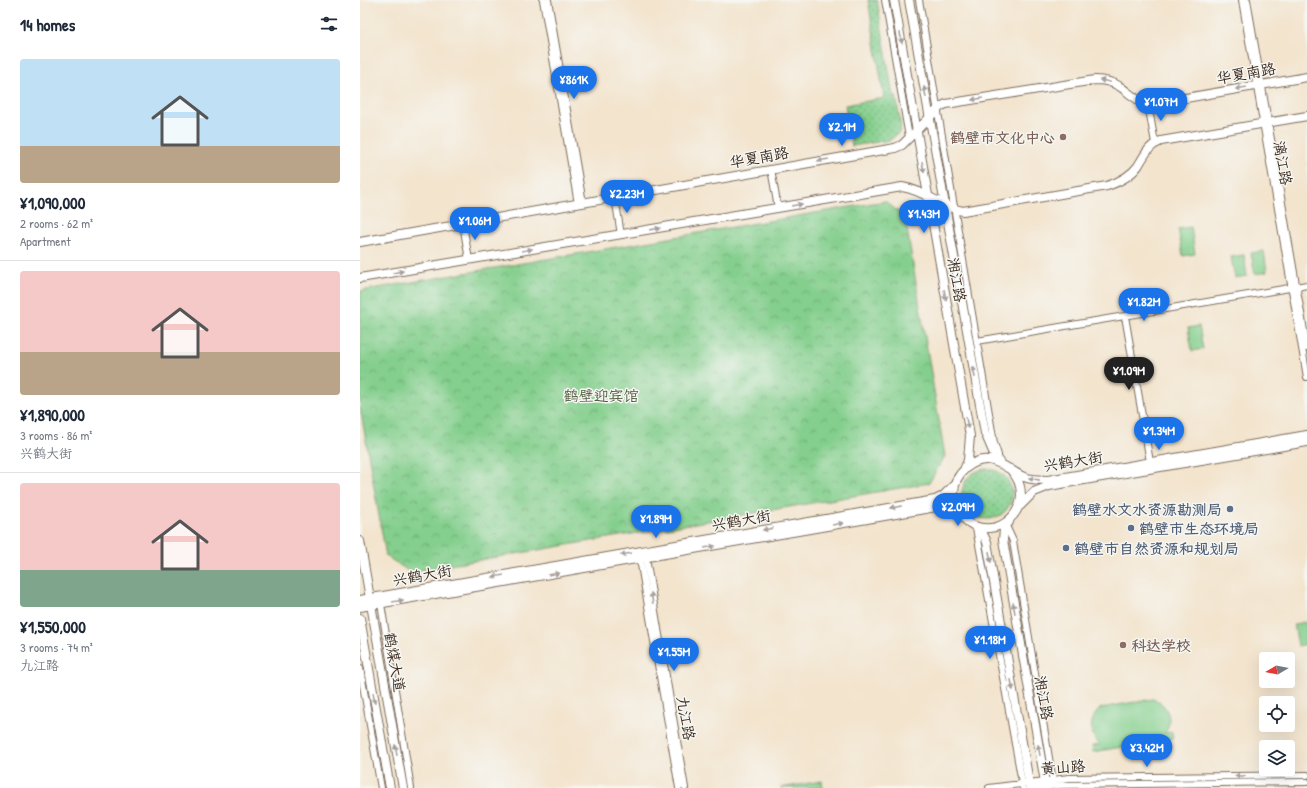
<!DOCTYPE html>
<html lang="en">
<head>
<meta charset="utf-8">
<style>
  :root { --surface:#fff; --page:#f6f6f7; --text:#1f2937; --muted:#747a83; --line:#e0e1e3; --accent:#1a73e8 }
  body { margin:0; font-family:"Patrick Hand","LXGW WenKai TC",sans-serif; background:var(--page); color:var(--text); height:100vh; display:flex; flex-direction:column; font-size:15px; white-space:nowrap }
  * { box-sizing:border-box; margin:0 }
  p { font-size:13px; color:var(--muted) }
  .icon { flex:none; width:22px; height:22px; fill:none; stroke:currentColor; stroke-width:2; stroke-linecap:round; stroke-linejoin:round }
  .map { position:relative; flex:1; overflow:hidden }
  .panel { display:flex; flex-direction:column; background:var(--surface); width:360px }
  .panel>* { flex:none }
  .needle { width:26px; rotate:260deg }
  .tools { position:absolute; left:899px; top:652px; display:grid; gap:8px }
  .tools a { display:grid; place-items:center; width:36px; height:36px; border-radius:4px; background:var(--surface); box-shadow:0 4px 16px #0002; font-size:20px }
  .price { position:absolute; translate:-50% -34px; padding:0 9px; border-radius:14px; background:var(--accent); color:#fff; font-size:13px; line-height:26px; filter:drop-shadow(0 1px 2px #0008) }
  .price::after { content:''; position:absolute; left:50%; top:24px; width:12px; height:9px; margin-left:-6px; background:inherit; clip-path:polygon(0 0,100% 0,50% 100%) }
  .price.current { background:#222; color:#fff }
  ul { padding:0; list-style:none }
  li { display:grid; align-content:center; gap:8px; height:212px; padding:0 20px }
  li+li { border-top:1px solid var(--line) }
  li span { display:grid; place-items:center; height:124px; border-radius:4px; color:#555 }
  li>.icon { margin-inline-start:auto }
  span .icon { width:72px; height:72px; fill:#fffc; stroke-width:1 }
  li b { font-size:17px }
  h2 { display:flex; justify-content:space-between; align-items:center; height:48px; padding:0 20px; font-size:17px }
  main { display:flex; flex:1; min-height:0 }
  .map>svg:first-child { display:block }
  .grass { fill:url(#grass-dots); stroke:#607c56 }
  .park { fill:url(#park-crowns); stroke:#607c56 }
  .pitch { fill:#84cf8d; stroke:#607c56 }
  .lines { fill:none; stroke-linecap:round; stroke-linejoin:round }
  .minor-casing { stroke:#7b6b5b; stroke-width:8 }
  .major-casing { stroke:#7b6b5b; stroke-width:10 }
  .minor { stroke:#fff; stroke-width:6 }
  .major { stroke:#fff; stroke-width:8 }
  .oneway { fill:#a79f9a }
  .education-dot { fill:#8d6e63; stroke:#f6f6f2; stroke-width:1.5 }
  .service-dot { fill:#5c6f8a; stroke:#f6f6f2; stroke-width:1.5 }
  .labels { text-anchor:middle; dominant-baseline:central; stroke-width:3; stroke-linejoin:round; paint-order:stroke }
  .street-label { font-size:15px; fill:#3b2a1e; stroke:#f6f6f2 }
  .education-label { font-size:15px; font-weight:bold; fill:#785e54; stroke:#f6f6f2; text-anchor:end }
  .park-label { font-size:15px; fill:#515c3f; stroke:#f6f6f2 }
  .service-label { font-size:15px; font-weight:bold; fill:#4e5e75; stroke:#f6f6f2; text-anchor:start }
</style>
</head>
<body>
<main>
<section class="panel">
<h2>14 homes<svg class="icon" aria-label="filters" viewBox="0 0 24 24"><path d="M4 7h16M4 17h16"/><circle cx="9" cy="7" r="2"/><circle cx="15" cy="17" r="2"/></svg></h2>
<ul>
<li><span style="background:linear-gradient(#bfe0f5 70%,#b9a48a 0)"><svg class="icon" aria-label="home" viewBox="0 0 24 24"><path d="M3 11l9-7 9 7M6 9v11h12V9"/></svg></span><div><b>¥1,090,000</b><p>2 rooms · 62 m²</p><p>Apartment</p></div></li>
<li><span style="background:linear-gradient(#f6c9c9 65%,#b9a48a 0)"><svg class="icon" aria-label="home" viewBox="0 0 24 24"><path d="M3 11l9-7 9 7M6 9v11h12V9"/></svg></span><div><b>¥1,890,000</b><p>3 rooms · 86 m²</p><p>兴鹤大街</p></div></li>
<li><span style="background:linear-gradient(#f6c9c9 70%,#7fa58c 0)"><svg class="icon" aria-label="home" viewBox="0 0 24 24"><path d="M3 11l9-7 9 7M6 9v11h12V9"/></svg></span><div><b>¥1,550,000</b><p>3 rooms · 74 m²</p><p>九江路</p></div></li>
</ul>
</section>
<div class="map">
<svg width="947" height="788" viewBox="0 0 947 788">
  <defs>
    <pattern id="grass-dots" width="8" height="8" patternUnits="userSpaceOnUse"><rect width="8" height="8" fill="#84cf8d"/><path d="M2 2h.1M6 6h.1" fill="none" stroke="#6da873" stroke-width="1.8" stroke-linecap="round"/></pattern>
    <pattern id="park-crowns" width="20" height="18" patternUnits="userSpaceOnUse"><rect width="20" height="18" fill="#84cf8d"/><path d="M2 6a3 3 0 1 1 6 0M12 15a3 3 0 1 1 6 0" fill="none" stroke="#6da873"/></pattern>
  </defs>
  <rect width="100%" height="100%" fill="#f6f6f2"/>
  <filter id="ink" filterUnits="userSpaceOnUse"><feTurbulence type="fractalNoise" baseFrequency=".025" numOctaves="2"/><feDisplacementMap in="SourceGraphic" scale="8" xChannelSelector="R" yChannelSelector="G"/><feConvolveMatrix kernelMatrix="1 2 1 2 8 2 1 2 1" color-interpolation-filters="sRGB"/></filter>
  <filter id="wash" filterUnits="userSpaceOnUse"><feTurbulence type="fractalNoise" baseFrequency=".012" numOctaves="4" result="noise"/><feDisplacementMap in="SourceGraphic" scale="16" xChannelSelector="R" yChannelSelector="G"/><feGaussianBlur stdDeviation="0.9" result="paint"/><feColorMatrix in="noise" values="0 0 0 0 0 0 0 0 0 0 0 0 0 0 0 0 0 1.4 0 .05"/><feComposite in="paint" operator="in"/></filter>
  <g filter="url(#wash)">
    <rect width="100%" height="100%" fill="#f3e4cd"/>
    <path class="grass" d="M508,0H517L533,96H536L541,126L540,132L530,140L492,146L485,105L524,98Z
      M602 494a25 25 0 1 1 50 0a25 25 0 1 1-50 0Z"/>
    <path class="park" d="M525,201L545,217L585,456L569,483L50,572L26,556L0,407V291Z"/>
    <path class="pitch" d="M831,227L835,254L823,256L818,229Z
      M904,251L907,272L895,274L891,253Z
      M884,255L887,276L875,278L871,257Z
      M839,326L843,349L832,351L828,328Z
      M945,622L947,634V644L938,646L934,624Z
      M792,699C807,702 814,720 805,733L812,732L813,738L733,752L732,746L740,745C728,734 729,718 741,708Z
      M462,781L463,788H420Z"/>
  </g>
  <g filter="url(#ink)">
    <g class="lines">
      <defs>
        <path id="minor" d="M183,0L218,204
          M188,0L223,203
          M525,0L549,137
          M559,0L634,443L638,455
          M882,0L947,377
          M887,0L947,348
          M788,104L795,143
          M411,169L418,208
          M255,197L261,235
          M103,224L109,260
          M765,316L790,462
          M617,341L947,285
          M646,526L653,541L693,782
          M616,528L663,788
          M286,558L325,788
          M280,559L319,788
          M21,604L51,788
          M0,668L21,788
          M629,788L709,778L947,775
          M675,788L703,785L947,782"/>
        <path id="major" d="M534,0L610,436L608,460L604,470
          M549,0L625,433L634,454L640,462
          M0,242L535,148L542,145L580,107L586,104L735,80C743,80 752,82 759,86C770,93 778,103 791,104L947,77
          M0,278L542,187C564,190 581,207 603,211L747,186C759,182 770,177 778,166C785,155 788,146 801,141L947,116
          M650,469C683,504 634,550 602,517C596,510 593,501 594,492C594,482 599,474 606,468C630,449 644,468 664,477C672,480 680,480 688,480L947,435
          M660,506L674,492L689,486L947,442
          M649,522L644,529L643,540L686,788
          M614,526L623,534L627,542L670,788
          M0,541L43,788
          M0,600L575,500L583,496L596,483
          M0,607L576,507H581L600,515
          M0,618L30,788"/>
      </defs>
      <use href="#minor" class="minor-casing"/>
      <use href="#major" class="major-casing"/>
      <use href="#minor" class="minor"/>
      <use href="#major" class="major"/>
    </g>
    <defs><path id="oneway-solid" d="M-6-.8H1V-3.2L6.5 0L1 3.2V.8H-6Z"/></defs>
    <g class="oneway">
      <use href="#oneway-solid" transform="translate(541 38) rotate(80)"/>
      <use href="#oneway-solid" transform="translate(745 81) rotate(-168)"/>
      <use href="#oneway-solid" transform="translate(881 88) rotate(170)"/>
      <use href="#oneway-solid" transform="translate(565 92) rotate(-100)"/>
      <use href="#oneway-solid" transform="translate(617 99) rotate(170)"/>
      <use href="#oneway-solid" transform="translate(463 160) rotate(170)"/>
      <use href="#oneway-solid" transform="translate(563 167) rotate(80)"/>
      <use href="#oneway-solid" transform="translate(437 205) rotate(-10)"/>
      <use href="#oneway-solid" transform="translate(295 229) rotate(-10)"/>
      <use href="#oneway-solid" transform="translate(167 250) rotate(-10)"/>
      <use href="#oneway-solid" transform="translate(38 272) rotate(-10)"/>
      <use href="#oneway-solid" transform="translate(585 295) rotate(80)"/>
      <use href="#oneway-solid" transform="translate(614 372) rotate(-100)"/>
      <use href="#oneway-solid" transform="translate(607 423) rotate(80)"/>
      <use href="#oneway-solid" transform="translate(674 479) rotate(-169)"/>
      <use href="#oneway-solid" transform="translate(536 507) rotate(170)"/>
      <use href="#oneway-solid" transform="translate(478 524) rotate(-10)"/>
      <use href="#oneway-solid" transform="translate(408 529) rotate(170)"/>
      <use href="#oneway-solid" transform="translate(350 547) rotate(-10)"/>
      <use href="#oneway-solid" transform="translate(266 554) rotate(170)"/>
      <use href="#oneway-solid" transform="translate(630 557) rotate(80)"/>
      <use href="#oneway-solid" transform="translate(194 574) rotate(-10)"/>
      <use href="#oneway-solid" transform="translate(138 576) rotate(170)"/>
      <use href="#oneway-solid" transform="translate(292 598) rotate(-100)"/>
      <use href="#oneway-solid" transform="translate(38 601) rotate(-10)"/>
      <use href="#oneway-solid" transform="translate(654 608) rotate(-100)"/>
      <use href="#oneway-solid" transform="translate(652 685) rotate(80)"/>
      <use href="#oneway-solid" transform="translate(14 698) rotate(80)"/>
      <use href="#oneway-solid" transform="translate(36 750) rotate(-100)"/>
      <use href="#oneway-solid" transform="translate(679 750) rotate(-100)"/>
      <use href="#oneway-solid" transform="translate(880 776) rotate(179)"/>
    </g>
  </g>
  <g class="education-dot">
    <circle cx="703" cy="137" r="4"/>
    <circle cx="763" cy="645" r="4"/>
  </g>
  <g class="service-dot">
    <circle cx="870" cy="509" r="4"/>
    <circle cx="771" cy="528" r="4"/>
    <circle cx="706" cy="548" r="4"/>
  </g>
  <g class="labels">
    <g class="street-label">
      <text transform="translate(886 73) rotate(-10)">华夏南路</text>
      <text transform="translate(399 157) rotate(-10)">华夏南路</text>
      <text transform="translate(923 163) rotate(80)">漓江路</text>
      <text transform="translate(597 280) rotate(80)">湘江路</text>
      <text transform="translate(713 461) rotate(-9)">兴鹤大街</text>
      <text transform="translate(381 520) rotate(-10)">兴鹤大街</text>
      <text transform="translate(62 575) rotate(-10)">兴鹤大街</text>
      <text transform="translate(35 662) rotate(80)">鹤煤大道</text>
      <text transform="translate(684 698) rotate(80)">湘江路</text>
      <text transform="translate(326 718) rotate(80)">九江路</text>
      <text transform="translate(703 767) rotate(-4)">黄山路</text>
    </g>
    <g class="education-label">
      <text x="695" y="137">鹤壁市文化中心</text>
      <text x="771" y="645" text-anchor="start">科达学校</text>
    </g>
    <g class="park-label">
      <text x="241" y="395">鹤壁迎宾馆</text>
    </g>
    <g class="service-label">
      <text x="862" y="509" text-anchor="end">鹤壁水文水资源勘测局</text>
      <text x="779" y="528">鹤壁市生态环境局</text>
      <text x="714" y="548">鹤壁市自然资源和规划局</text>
    </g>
  </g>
</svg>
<div class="tools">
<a><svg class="needle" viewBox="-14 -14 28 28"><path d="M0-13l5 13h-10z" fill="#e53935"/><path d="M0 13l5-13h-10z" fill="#747a83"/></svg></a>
<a><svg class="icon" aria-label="locate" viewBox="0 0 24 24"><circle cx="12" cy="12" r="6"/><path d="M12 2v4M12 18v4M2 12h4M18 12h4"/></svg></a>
<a><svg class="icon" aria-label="layers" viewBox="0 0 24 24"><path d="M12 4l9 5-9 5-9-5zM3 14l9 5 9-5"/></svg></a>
</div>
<b class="price" style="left:214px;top:100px">¥861K</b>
<b class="price" style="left:801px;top:122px">¥1.07M</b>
<b class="price" style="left:482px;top:147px">¥2.1M</b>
<b class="price" style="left:267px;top:214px">¥2.23M</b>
<b class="price" style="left:564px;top:234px">¥1.43M</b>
<b class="price" style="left:115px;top:241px">¥1.06M</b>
<b class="price" style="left:784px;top:322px">¥1.82M</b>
<b class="price current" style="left:769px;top:391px">¥1.09M</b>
<b class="price" style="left:799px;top:451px">¥1.34M</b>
<b class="price" style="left:598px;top:527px">¥2.09M</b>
<b class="price" style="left:296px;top:539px">¥1.89M</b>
<b class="price" style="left:630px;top:660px">¥1.18M</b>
<b class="price" style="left:314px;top:672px">¥1.55M</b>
<b class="price" style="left:787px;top:768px">¥3.42M</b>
</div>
</main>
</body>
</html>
